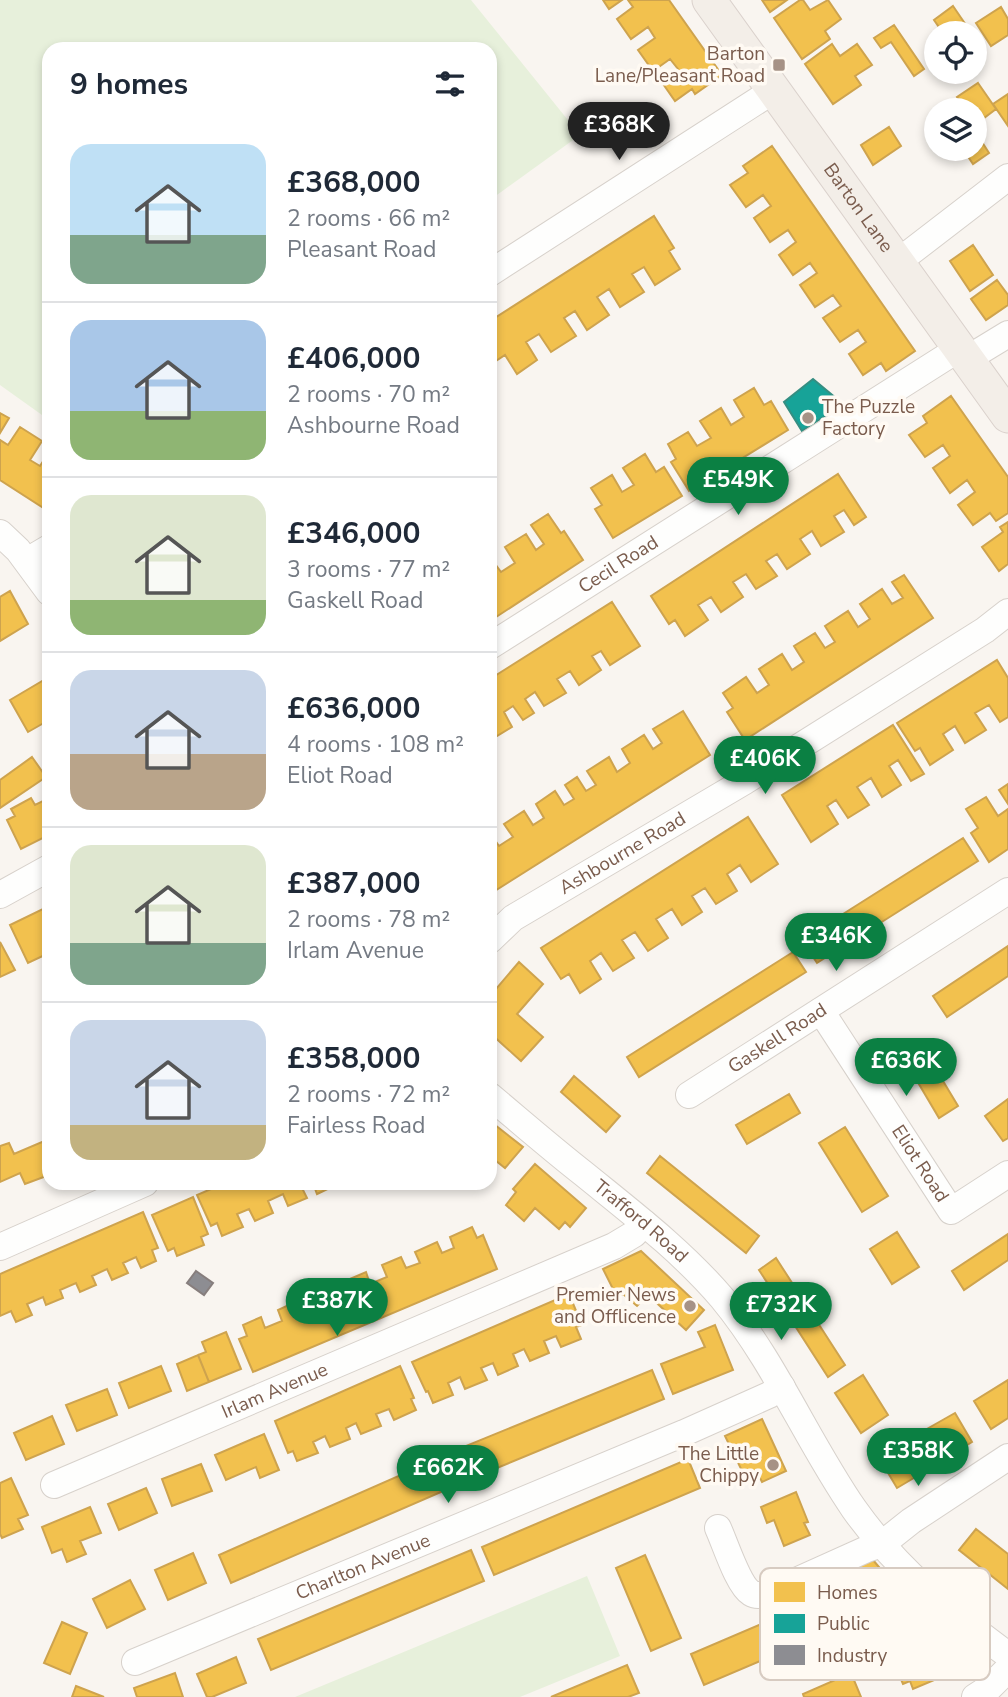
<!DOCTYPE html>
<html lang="en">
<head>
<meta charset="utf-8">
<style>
  :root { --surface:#fff; --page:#f6f6f7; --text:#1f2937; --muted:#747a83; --line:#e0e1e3; --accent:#0b8043 }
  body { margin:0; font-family:"Nunito Sans",sans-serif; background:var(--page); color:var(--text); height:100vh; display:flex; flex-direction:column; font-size:26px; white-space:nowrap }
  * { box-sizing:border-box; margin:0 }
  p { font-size:23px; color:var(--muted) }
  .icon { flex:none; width:38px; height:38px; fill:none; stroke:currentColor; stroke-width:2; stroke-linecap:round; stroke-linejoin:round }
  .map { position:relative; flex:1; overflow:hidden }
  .side { position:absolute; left:42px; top:42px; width:455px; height:1148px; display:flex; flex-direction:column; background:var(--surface); border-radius:21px; box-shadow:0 4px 10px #0003 }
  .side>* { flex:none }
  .controls { position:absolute; left:924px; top:21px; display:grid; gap:14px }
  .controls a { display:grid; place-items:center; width:63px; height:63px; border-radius:50%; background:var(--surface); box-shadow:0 4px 10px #0003; font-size:35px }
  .price { position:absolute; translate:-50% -60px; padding:0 16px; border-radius:24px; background:var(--accent); color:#fff; font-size:23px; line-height:46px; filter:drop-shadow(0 2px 4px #0008) }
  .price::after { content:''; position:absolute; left:50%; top:42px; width:21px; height:16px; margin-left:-10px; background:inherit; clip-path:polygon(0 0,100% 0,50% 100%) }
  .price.active { background:#222; color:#fff }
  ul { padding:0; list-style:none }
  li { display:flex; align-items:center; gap:21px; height:175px; padding:0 28px }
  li+li { border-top:2px solid var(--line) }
  li span { display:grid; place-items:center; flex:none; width:196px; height:140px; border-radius:21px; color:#555 }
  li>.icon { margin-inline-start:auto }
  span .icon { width:84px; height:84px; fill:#fffc; stroke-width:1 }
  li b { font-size:30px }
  h2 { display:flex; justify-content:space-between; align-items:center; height:84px; padding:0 28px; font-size:30px }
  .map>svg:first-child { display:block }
  .green { fill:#e7f0db }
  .homes { fill:#f2c14e; stroke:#cea34e; stroke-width:2 }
  .public { fill:#17a398; stroke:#358e82; stroke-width:2 }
  .industry { fill:#8d8d92; stroke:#877e7d; stroke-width:2 }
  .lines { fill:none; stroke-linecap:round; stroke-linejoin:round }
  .minor-casing { stroke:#d7d1cb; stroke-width:28 }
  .major-casing { stroke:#dad1cc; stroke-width:35 }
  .minor { stroke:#fefefd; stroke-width:26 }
  .major { stroke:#f3eee8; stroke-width:33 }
  .poi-dot { fill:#a69286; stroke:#fffaf3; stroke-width:2.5 }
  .labels { text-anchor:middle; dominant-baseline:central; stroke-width:7; stroke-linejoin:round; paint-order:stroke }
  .poi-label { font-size:19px; fill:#7a5c4d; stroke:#fffaf3; text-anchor:end }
  .street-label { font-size:19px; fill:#7a5c4d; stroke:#fffaf3 }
  .key { fill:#fffaf3; stroke:#d7cbc1; stroke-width:2 }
  .key-label { font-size:19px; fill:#7a5c4d }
</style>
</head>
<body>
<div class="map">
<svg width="1008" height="1697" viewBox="0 0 1008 1697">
  <rect width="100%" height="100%" fill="#f9f5f0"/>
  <path class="green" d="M0,0H471L580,135L490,200V49H49V420L0,385Z
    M587,1576L620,1656L520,1697H295Z"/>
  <path class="homes" d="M603,0H622L609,9Z
    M628,0H669L722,75L695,94L692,89L675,101L661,81L678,69L670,59L653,71L638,50L655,38L648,27L631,39L617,19L633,7Z
    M762,0H787L770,12Z
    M800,0H803L810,10L828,0L841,19L825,31L830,39L802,59L774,18Z
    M953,6L968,28L961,33H943L934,20Z
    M1001,7L1008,19V35L991,46L976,23Z
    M894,25L924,69L914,76L891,42L881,48L874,38Z
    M832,44L840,56L857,44L872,65L855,76L861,85L833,104L805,64Z
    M978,83L996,109L976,124L975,110H966L957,97Z
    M1008,94V126L993,104Z
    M889,127L901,146L873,165L861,145Z
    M975,131L989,153L973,164L963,149H975Z
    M772,146L915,351L886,371L881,363L863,375L849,354L866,342L858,330L840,342L823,318L841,306L833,295L815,307L800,285L817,273L810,263L793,275L779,255L796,242L788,230L770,242L754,218L771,206L763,195L746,207L730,185L748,173L743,166Z
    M654,216L674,248L669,251L680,269L655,285L644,267L632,274L644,292L620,307L609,289L597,297L609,315L587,330L575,311L564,318L576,336L551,352L539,334L526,342L537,360L517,374L505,355L490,365V321Z
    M973,245L993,275L970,291L950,261Z
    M997,280L1008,295V305L986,320L971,299Z
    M754,388L764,405L771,401L788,430L689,491L671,462L676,459L668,444L688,432L697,446L711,438L700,421L721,408L731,425L744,417L734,400Z
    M951,396L1008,477V513L996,521L990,513L973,525L958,505L975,492L967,480L950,493L933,468L950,456L943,445L925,457L909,435L927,423L923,416Z
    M0,413L9,418L0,433Z
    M20,427L42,441L30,460L40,466L49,452V503L45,509L0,480V440L8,445Z
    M645,454L656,472L664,467L682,496L613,538L595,509L602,505L591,488L612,475L622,492L634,485L623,468Z
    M838,474L866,517L854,525L844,510L834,516L844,532L821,546L812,531L800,539L810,554L787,569L777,554L766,561L777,576L756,589L746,574L733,582L743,597L721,612L711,597L698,605L708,620L685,636L675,620L669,624L651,596Z
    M548,514L561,533L564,531L583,560L490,621V557L501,572L515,563L505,547L526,534L536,550L544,544L531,525Z
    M1008,522V564L999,571L982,547L1003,532L1000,527Z
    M904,575L933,618L745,740L727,712L733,708L723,693L746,677L757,693L769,685L759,669L782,654L792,670L804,662L794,646L815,633L825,648L835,642L825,626L848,611L858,627L870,619L860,604L882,589L892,604L903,598L892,582Z
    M10,591L28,624L0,641V597Z
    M612,602L640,646L610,665L601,651L592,656L601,670L579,685L570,671L557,679L566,693L544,706L535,692L525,699L534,713L523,720L513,706L504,712L512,727L492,739L490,735V679Z
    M997,660L1008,678V717L1000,722L989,705L975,713L986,730L965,743L955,726L943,734L953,750L930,765L920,748L915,751L897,723Z
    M49,677V720L28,732L10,700Z
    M683,711L710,755L490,894V833L499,846L513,837L504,824L524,811L533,825L544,818L536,804L555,791L564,805L574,799L565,785L577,777L586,791L596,785L587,771L609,757L617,772L630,763L622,749L644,735L653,749L662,743L653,729Z
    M893,725L924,774L911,781L898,760L889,766L901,785L882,797L871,778L857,787L869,805L848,818L836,800L827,806L838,824L811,842L782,795Z
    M32,757L46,777L0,808V780Z
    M1008,784V804L999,790Z
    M986,797L998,816L1008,809V849L989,862L971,833L978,828L966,809Z
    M31,798L35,805L45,800L49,809V835L21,849L7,820L15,816L11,809Z
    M748,817L778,864L751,882L740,865L727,874L737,891L716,904L705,888L692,896L702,912L682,925L672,909L656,919L668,938L648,951L635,932L622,940L634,958L613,971L601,953L590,961L601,979L580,993L569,974L561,979L541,948Z
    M963,838L978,861L817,963L802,940Z
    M49,906V953L28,963L10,925Z
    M0,942L15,970L0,977Z
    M1008,946V976L947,1017L933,996Z
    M793,952L806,972L639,1077L627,1057Z
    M519,962L543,984L517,1014L543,1037L521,1061L490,1033V996Z
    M919,1041L958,1106L939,1118L900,1052Z
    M574,1076L620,1116L606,1132L561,1092Z
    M789,1094L800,1113L747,1144L736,1125Z
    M1008,1099V1138L1003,1141L985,1116Z
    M490,1121L523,1147L505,1168L490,1156Z
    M845,1127L888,1196L862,1212L819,1143Z
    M49,1139V1175L25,1184L20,1173L0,1182V1146L9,1143L14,1154Z
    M660,1156L759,1236L746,1253L647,1173Z
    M535,1164L586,1208L570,1227L565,1222L559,1229L535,1208L524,1221L506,1205L516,1192L513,1189Z
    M225,1183H307L301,1186L307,1198L288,1206L283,1194L268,1201L273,1213L255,1221L249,1209L237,1214L243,1227L222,1236L217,1223L211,1226L197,1195Z
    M313,1183H340L317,1194Z
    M193,1197L208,1234L201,1237L204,1245L177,1256L174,1248L168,1251L152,1215Z
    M143,1212L158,1248L152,1250L156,1261L141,1268L136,1257L123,1263L128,1273L112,1280L107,1269L92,1276L96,1285L80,1292L76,1283L60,1290L63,1298L46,1305L43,1297L27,1304L32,1315L16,1322L11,1311L0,1316V1274Z
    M472,1227L477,1238L483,1235L497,1269L253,1372L239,1339L247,1336L243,1325L261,1317L265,1328L282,1321L278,1310L295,1302L300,1314L314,1307L310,1296L332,1287L336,1298L350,1292L345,1281L366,1272L370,1284L387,1277L382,1265L401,1257L406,1268L420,1263L415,1252L437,1242L442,1253L454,1248L450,1237Z
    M897,1232L919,1267L892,1284L870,1249Z
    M1008,1234V1260L964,1290L952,1271Z
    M641,1251L704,1310L686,1330L648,1295L637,1306L623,1294L617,1297L603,1269Z
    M776,1258L845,1365L828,1377L759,1270Z
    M569,1294L582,1325L576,1327L581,1339L561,1347L556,1336L544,1341L549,1353L530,1361L524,1349L513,1354L518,1366L498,1375L493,1363L481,1368L487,1380L465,1389L460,1377L448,1383L453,1395L433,1403L428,1391L426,1392L412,1362Z
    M715,1325L733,1370L673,1394L661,1364L705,1347L698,1332Z
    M226,1332L241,1369L209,1382L198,1355L206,1352L202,1342Z
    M198,1355L209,1382L187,1391L177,1364Z
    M161,1366L171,1391L129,1408L119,1383Z
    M400,1366L414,1398L411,1399L416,1410L394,1420L389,1409L376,1414L381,1426L361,1434L356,1423L346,1428L350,1439L330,1447L325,1436L313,1442L318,1453L297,1461L293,1451L288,1453L275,1421Z
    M652,1370L664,1399L451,1487L439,1457Z
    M863,1375L888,1415L861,1433L835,1393Z
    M1008,1380V1418L991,1429L974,1401Z
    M107,1389L117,1415L77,1431L66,1405Z
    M955,1413L972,1442L943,1460L925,1430Z
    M52,1416L64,1444L26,1460L14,1433Z
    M762,1419L786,1471L762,1482L756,1470L744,1475L725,1436Z
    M264,1434L279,1470L260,1478L256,1467L226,1480L215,1455Z
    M913,1441L929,1469L897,1488L881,1461Z
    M688,1459L700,1488L494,1575L482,1547Z
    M428,1463L441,1492L231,1583L219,1555Z
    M201,1464L212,1491L172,1506L162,1479Z
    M11,1478L28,1515L18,1519L23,1529L2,1538L0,1534V1483Z
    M146,1488L157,1513L119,1530L108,1504Z
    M796,1492L808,1522L804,1523L810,1535L784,1546L774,1520L767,1523L761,1507Z
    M90,1507L101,1533L80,1541L86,1554L67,1562L62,1549L52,1553L42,1527Z
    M976,1529L1008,1554V1589L959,1550Z
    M471,1550L484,1581L271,1670L258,1639Z
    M193,1553L206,1583L168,1600L155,1570Z
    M645,1555L681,1638L651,1651L616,1568Z
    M873,1560L917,1612L942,1650L951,1673L913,1689L910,1681L903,1684L895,1666L902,1663L898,1652L892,1654L884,1634L889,1632L884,1619L872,1623L863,1600L827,1615L814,1584Z
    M130,1580L145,1609L107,1628L93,1599Z
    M773,1619L786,1650L704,1685L691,1654Z
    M62,1622L87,1633L70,1674L44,1663Z
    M236,1657L246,1683L212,1697H207L197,1674Z
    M627,1665L639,1693L628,1697H551Z
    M175,1673L183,1697H137L134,1688Z
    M851,1673L861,1697H804L803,1694Z
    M76,1686L104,1697H72Z"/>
  <path class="public" d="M813,379L843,404L802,431L784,402Z"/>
  <path class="industry" d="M196,1271L213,1283L204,1295L187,1283Z"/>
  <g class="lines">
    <defs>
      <g id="minor">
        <path d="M899,261L1008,177"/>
        <path d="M490,273L774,90"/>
        <path d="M967,359L1008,334"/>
        <path d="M0,533L18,550L49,592"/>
        <path d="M27,561L49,548"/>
        <path id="s1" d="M490,646L960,348"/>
        <path d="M0,895L49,868"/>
        <path id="s2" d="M490,940L513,918L745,781L985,630L1008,612"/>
        <path id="s3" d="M821,1011L951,1211L1008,1174"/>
        <path id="s4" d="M689,1095L1008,891"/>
        <path id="s5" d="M490,1096C521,1122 552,1149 584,1174C632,1213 682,1251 722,1298C775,1362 807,1441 854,1509C895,1567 951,1614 1008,1655"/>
        <path d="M0,1247L145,1183"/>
        <path id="s6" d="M54,1485L614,1246L634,1234L644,1223"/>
        <path d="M718,1528C725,1543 738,1585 751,1593C756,1596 761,1595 767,1594L867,1549L882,1544L911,1521L1008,1457"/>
        <path id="s7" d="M135,1662L684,1433L769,1395L782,1387"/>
        <path d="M975,1697L989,1688L1008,1669"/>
      </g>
      <g id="major">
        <path id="s8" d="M709,0L1008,416"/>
      </g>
    </defs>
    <use href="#minor" class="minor-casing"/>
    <use href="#major" class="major-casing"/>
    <use href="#minor" class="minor"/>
    <use href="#major" class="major"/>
  </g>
  <g class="poi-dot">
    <rect x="772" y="58" width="14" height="14" rx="3.5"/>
    <circle cx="808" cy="418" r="7"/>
    <circle cx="690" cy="1306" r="7"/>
    <circle cx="773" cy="1465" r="7"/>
  </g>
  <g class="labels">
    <g class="poi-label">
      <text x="765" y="54">Barton<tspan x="765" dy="22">Lane/Pleasant Road</tspan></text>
      <text x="822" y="407" text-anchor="start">The Puzzle<tspan x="822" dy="22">Factory</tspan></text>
      <text x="676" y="1295">Premier News<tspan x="676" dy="22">and Offlicence</tspan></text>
      <text x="759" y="1454">The Little<tspan x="759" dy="22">Chippy</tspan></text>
    </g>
    <g class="street-label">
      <text stroke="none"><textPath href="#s8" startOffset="256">Barton Lane</textPath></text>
      <text stroke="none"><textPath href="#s1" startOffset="152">Cecil Road</textPath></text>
      <text stroke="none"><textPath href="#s2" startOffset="159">Ashbourne Road</textPath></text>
      <text stroke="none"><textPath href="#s4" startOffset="105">Gaskell Road</textPath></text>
      <text stroke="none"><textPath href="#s3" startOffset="182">Eliot Road</textPath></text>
      <text stroke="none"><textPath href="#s5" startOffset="196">Trafford Road</textPath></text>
      <text stroke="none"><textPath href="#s6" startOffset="240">Irlam Avenue</textPath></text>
      <text stroke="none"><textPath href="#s7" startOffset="247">Charlton Avenue</textPath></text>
    </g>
  </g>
  <rect x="760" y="1568" width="230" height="112" rx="10" class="key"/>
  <rect x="774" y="1582" width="31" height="20" fill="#f2c14e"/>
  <rect x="774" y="1614" width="31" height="19" fill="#17a398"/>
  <rect x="774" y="1645" width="31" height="20" fill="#8d8d92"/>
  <g class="key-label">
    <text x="817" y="1599">Homes</text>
    <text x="817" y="1630">Public</text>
    <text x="817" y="1662">Industry</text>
  </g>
</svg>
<div class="controls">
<a><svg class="icon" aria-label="locate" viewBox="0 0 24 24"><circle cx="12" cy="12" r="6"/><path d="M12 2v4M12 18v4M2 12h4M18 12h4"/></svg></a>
<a><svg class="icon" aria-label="layers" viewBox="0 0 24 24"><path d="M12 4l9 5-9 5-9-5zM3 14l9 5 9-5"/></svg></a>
</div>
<b class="price active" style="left:619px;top:162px">£368K</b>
<b class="price" style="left:738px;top:517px">£549K</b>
<b class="price" style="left:765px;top:796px">£406K</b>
<b class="price" style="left:836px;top:973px">£346K</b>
<b class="price" style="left:906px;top:1098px">£636K</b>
<b class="price" style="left:337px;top:1338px">£387K</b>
<b class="price" style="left:781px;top:1342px">£732K</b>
<b class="price" style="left:918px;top:1488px">£358K</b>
<b class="price" style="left:448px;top:1505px">£662K</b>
<section class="side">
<h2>9 homes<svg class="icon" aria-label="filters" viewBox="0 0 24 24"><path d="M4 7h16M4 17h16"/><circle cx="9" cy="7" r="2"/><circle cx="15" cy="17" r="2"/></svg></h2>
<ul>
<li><span style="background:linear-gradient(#bfe0f5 65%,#7fa58c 0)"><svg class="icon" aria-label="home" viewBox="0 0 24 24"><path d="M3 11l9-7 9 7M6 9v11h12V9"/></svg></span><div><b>£368,000</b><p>2 rooms · 66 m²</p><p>Pleasant Road</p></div></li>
<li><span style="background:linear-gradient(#a9c7e8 65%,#8fb573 0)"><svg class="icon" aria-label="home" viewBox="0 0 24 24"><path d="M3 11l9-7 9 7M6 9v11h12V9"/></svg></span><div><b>£406,000</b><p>2 rooms · 70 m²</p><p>Ashbourne Road</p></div></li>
<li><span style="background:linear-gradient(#dfe7d0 75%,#8fb573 0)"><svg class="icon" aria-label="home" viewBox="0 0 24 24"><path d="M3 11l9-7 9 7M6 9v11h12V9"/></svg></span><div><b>£346,000</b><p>3 rooms · 77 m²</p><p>Gaskell Road</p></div></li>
<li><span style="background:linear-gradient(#c9d6e8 60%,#b9a48a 0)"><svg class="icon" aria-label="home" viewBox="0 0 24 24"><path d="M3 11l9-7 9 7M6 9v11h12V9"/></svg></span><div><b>£636,000</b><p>4 rooms · 108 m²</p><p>Eliot Road</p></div></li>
<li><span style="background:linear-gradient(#dfe7d0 70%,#7fa58c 0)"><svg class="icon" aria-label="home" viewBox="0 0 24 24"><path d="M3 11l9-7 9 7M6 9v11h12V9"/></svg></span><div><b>£387,000</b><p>2 rooms · 78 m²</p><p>Irlam Avenue</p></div></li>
<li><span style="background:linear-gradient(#c9d6e8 75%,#c2b280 0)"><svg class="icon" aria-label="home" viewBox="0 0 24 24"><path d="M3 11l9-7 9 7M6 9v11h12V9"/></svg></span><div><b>£358,000</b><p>2 rooms · 72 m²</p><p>Fairless Road</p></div></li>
</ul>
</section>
</div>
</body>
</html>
